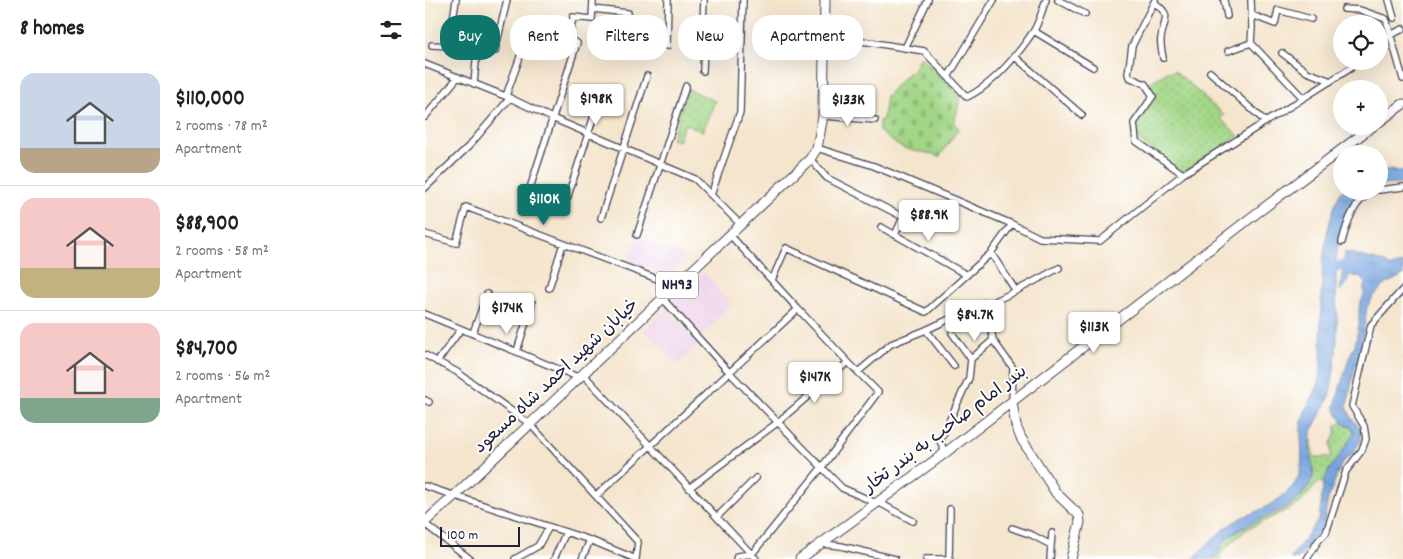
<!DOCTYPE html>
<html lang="en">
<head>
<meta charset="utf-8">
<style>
  :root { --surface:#fff; --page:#f6f6f6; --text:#202124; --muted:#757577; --line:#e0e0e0; --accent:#0f766e }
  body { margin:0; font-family:Dekko,"Playpen Sans Arabic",sans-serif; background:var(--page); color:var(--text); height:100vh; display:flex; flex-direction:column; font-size:19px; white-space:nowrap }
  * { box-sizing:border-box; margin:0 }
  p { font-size:16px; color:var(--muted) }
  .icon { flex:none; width:28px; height:28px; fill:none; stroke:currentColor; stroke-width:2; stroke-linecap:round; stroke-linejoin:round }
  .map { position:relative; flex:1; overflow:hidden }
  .details { display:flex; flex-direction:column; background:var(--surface); width:425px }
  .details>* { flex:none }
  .hud { position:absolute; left:15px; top:15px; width:475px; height:45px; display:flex; gap:10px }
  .tools { position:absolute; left:908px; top:15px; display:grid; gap:10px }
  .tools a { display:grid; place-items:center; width:55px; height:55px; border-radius:50%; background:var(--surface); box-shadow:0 5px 20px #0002; font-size:25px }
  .scale { position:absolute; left:15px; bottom:12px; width:80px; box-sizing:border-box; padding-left:5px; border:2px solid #22223b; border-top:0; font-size:14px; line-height:18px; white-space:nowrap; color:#22223b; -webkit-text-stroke:4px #fff; paint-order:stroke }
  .price { position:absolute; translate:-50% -42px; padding:0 11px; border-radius:5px; background:#fff; color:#222; font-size:16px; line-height:32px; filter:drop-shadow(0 1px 2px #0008) }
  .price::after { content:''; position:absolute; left:50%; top:30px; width:15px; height:11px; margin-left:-8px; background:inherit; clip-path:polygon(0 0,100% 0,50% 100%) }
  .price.selected { background:var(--accent); color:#fff }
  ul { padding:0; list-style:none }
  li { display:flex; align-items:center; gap:15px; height:125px; padding:0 20px }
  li+li { border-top:1px solid var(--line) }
  li span { display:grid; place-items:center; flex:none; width:140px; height:100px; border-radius:15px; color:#555 }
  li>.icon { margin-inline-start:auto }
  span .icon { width:60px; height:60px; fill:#fffc; stroke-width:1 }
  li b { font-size:21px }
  h2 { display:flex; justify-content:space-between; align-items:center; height:60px; padding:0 20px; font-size:21px }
  .chip { padding:0 18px; border-radius:20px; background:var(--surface); box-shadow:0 5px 20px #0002; font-size:18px; line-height:45px }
  .chip.selected { background:var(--accent); color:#fff }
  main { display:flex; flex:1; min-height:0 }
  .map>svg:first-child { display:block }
  .built { fill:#edd1e9 }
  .grass { fill:url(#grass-dots); stroke:#627c60 }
  .cemetery { fill:url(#cemetery-stones); stroke:#627c60 }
  .water { fill:url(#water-ripples); stroke:#4c628c }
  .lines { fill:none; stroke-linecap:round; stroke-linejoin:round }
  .river { stroke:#75a3de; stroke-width:10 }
  .street-casing { stroke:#423f51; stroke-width:8 }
  .secondary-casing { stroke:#423f51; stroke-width:11 }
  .primary-casing { stroke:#423f51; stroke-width:11 }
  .street { stroke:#fff; stroke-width:5.5 }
  .secondary { stroke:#fff; stroke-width:9 }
  .primary { stroke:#fff; stroke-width:9 }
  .labels { text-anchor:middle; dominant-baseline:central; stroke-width:4; stroke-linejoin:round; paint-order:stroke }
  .shield { fill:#fff; stroke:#646476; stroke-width:1 }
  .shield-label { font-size:16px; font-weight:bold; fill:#22223b }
  .street-label { font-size:18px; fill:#22223b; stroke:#fff }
</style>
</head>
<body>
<main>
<section class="details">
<h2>8 homes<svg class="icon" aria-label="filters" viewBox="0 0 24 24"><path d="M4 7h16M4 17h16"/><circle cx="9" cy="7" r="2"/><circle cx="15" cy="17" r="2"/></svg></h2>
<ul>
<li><span style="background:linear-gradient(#c9d6e8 75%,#b9a48a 0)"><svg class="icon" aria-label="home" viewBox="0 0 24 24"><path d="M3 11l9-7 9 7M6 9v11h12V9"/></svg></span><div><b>$110,000</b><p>2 rooms · 78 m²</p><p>Apartment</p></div></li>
<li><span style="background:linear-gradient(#f6c9c9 70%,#c2b280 0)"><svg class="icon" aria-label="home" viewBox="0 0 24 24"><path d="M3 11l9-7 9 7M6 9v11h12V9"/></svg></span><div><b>$88,900</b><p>2 rooms · 58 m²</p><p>Apartment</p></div></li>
<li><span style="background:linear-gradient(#f6c9c9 75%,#7fa58c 0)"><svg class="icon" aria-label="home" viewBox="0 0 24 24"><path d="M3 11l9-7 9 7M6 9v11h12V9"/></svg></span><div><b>$84,700</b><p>2 rooms · 56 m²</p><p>Apartment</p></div></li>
</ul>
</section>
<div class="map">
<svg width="978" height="559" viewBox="0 0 978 559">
  <defs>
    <pattern id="grass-dots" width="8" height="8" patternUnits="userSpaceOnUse" patternTransform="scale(1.25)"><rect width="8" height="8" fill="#a2d686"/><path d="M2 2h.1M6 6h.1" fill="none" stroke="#8bb775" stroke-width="1.8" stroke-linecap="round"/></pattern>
    <pattern id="cemetery-stones" width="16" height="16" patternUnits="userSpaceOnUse" patternTransform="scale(1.25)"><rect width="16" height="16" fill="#a2d686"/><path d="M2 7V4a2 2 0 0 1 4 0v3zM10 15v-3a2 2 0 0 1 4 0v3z" fill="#8bb775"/></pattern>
    <pattern id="water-ripples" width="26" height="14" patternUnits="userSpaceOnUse" patternTransform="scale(1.25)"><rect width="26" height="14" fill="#75a3de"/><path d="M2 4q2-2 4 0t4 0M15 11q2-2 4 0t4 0" fill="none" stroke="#6084b5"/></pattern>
  </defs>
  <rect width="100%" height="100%" fill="#fff"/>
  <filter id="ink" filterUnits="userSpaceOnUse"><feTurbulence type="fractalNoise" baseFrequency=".02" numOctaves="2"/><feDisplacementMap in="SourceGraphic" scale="10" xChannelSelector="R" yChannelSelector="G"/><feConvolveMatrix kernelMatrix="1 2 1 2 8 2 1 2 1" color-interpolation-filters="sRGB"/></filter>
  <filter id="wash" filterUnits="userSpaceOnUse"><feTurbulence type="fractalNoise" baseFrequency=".0096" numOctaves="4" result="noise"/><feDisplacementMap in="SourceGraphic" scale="20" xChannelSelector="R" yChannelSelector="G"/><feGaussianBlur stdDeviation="1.12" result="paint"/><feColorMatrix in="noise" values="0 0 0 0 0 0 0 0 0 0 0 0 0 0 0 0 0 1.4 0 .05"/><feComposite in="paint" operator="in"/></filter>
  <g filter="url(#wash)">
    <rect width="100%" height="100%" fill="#f4e5cd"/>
    <path class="built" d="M213,237L261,257L239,280L229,276L231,270L222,266L219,272L201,265Z
      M278,271L306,304L276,337L245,302Z
      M241,307L274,344L254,364L219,331Z"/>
    <path class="grass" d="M750,71L799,115L795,118L814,136L757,173L713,140L711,123L731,98L720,85L743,72Z
      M263,89L290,101L278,131L260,124L253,141L246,139Z
      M918,423L926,427L929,432L920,448L904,470L899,484L894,482L874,504L821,530L806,543L794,556L796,559H789C794,552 797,542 804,537C828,518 867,515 883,487C890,475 884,455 885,441L887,439V448L889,457H906V443L911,433V425Z"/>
    <path class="cemetery" d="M495,56L530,90L535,99L529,124L534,128L514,157C503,151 490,153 478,148C469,144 461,136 454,131V121L458,120L461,96L484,72L488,71Z"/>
    <path class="water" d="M961,170L978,171V184L954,185V171Z
      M916,191H936C900,233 914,291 912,341C911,355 908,381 905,394C901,411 886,422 885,443C884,454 890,469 888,477C887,481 883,486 881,490C858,516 827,516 804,537C797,543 794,552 789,559H768C782,544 796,530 814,519C820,515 828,514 835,510C847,504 863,494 870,483C881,466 875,445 876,427C877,408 892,396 895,378C897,363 896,348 896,333C896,286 895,234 916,191Z
      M920,252L959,262L965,267L978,263V275L958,286L949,296L942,307L937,341L938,347L930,367L922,406L926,417L936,430V440L928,453L917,463L913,472L903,499L898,527L873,559H865L894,519L899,481L904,470L920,448L929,432L926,427L918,423L909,408L924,358L930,345L934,324V307L939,295V287L942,283L934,277L923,275V281L915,291Z"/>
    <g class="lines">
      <path class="river" d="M902,269L926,263L931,265"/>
    </g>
  </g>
  <g filter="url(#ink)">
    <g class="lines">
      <defs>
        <path id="street" d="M633,0L660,14
          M730,0L707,46L703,74L704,77L720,84L728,96L709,123L711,141L758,174
          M799,0L802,16
          M826,0L827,27L826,43L878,98
          M964,0L969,18
          M729,2C748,17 739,18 736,38C735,44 737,52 738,58
          M168,9L203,13
          M919,9L935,10L961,19L978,79
          M827,15L850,24L853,10L886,19
          M609,31L668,67
          M400,35L499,51L542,97C569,84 591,57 608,32C614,23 617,10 621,0
          M954,40L978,29
          M7,45L24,46L31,0
          M242,46L243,0
          M480,48L503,0
          M803,51L826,43
          M857,53L882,72L906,81
          M589,56L657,115
          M0,64L85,98L127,118L270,179L316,225
          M278,71L279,47L277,46L279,0
          M785,72L841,122
          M523,77L569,0
          M49,84L52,50L70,51L82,0
          M81,96L106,26
          M398,116L450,120
          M0,117L33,77
          M392,148L449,166L587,224
          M385,159L402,178L478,217L470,235
          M0,188L44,146L85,98
          M105,188L152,43L144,39L148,17L167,19L168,0
          M954,190L978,187
          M286,195L315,112L318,0
          M142,199L178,88
          M176,218L222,76
          M456,227L542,275
          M0,234L31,243L41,207L251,286
          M212,235L261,86
          M917,242C922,223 929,199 949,191
          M347,280L361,248L501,312L566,253
          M124,288L138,244
          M591,291L634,268
          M238,299L304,372L417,488L451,503
          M566,303L563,308L568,340L588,368L587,402
          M373,309L423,362
          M0,314L155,378
          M501,330L529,366
          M48,333L62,294
          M92,351L107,303
          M0,355L32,372L105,424L213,542L211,559
          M546,359L568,340
          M12,362L36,329
          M433,372L466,344L501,330L559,303H566L591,291L566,253L587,224L615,238L675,241L758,174L926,68L932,61
          M158,374L331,559
          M0,400L4,402
          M520,453L515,441L544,378L546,359L527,333
          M0,486L165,540L211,559
          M264,488L352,423L423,362L453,392L397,467L327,554L312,556L311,559
          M171,496L373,309L305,235
          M453,502L488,521
          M292,517L331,478
          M0,524L45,559
          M587,528L607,535L626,545
          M397,544L416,546L470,559
          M90,559L113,546L124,527
          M129,559L141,532
          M157,559L165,540
          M501,559H525
          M524,559L525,509
          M625,559L627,533
          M882,559L893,541L901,533L921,471L937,450L941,439L939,426L927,406L946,325L978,289"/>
        <path id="secondary" d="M954,122L978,104
          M587,402L591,426L596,438L631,493L654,515L655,522L646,559
          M375,559L520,453L828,216L948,126"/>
        <path id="primary" d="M0,522L29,496L385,159L392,148L398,116L400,0"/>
      </defs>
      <use href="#street" class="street-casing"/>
      <use href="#secondary" class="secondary-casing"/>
      <use href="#primary" class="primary-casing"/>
      <use href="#street" class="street"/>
      <use href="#secondary" class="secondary"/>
      <use href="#primary" class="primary"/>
    </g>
  </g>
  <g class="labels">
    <rect class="shield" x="231" y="271.5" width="42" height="27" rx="4"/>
    <g class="shield-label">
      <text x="252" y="285">NH93</text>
    </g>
    <g class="street-label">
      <text transform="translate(132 377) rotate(-43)">خیابان شهید احمد شاه مسعود</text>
      <text transform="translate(521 430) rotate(-37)">بندر امام صاحب به بندر تخار</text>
    </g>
  </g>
</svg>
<div class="tools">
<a><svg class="icon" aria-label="locate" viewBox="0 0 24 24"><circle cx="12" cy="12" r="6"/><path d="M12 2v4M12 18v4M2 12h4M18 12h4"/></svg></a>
<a>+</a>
<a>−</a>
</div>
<div class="scale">100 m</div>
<b class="price" style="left:171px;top:126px">$198K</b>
<b class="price" style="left:423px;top:127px">$133K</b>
<b class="price selected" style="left:119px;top:226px">$110K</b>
<b class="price" style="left:504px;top:242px">$88.9K</b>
<b class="price" style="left:82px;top:335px">$174K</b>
<b class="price" style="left:550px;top:342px">$84.7K</b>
<b class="price" style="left:669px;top:354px">$113K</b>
<b class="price" style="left:390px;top:404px">$147K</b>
<div class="hud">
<a class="chip selected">Buy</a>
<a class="chip">Rent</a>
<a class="chip">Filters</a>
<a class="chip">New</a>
<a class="chip">Apartment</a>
</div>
</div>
</main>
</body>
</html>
